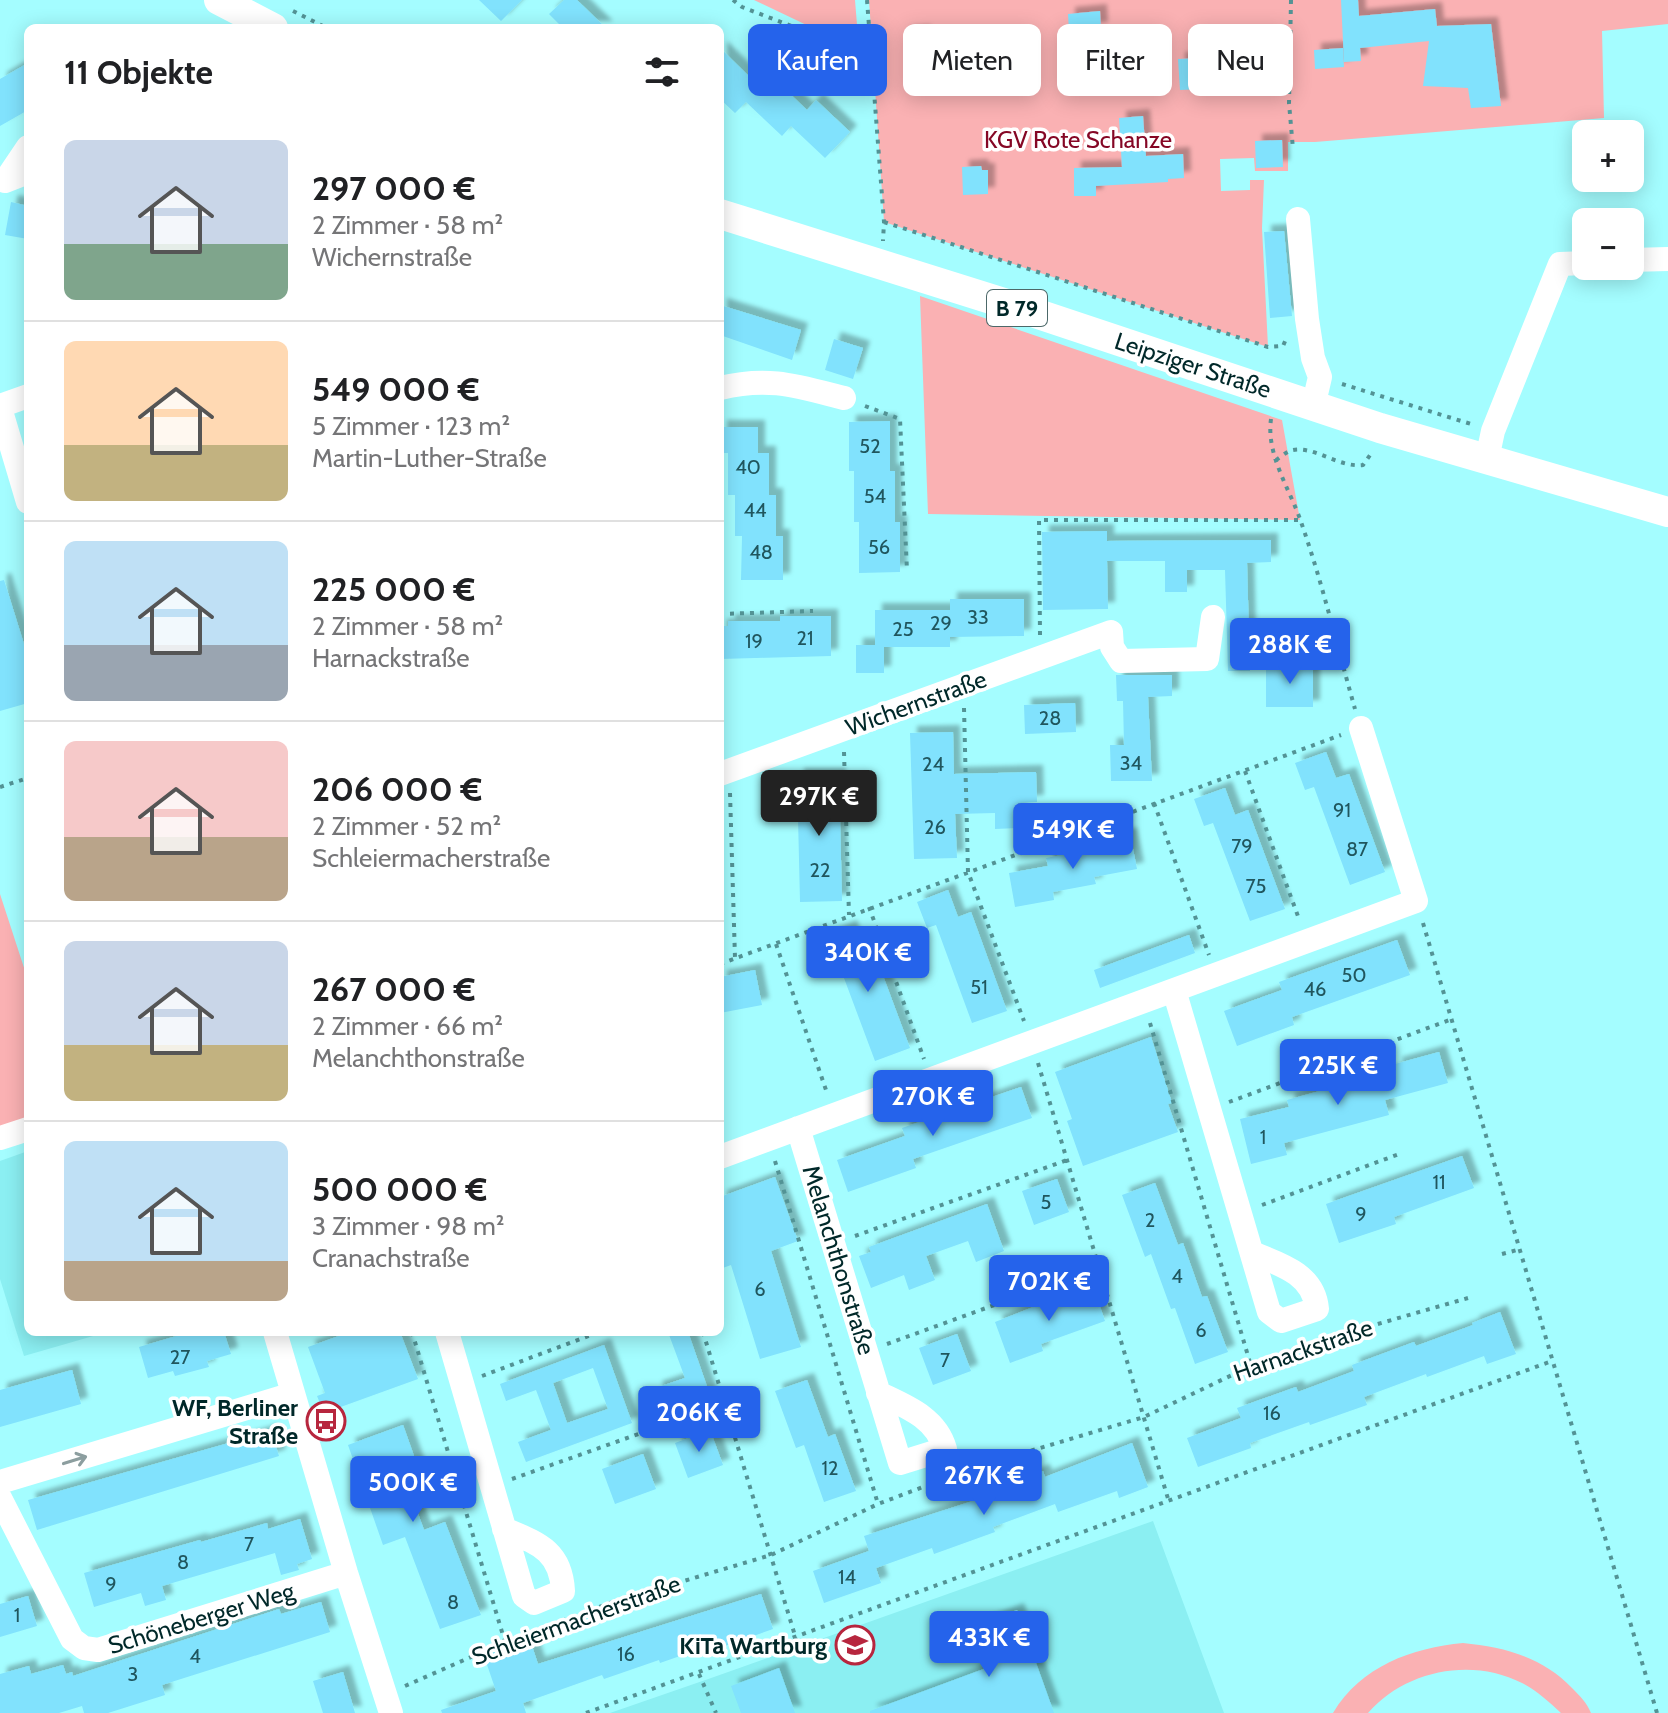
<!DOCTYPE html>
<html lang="de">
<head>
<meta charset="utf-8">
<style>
  :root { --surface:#fff; --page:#f6f6f6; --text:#202124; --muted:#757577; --line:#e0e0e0; --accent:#2563eb }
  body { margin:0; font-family:Cabin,sans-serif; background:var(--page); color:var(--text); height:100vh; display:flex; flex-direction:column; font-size:30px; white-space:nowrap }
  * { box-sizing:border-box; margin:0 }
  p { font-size:26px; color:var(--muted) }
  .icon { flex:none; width:44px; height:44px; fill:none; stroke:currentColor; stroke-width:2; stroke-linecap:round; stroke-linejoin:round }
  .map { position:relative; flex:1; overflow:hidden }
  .panel { position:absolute; left:24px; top:24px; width:700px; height:1312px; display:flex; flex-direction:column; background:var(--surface); border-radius:12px; box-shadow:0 4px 20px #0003 }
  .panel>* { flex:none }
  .hud { position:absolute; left:748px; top:24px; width:760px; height:72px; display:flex; gap:16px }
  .fabs { position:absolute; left:1572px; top:120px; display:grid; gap:16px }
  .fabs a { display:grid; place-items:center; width:72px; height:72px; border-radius:12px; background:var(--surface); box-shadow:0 4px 20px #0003; font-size:40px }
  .price { position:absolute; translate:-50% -68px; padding:0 18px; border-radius:8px; background:var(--accent); color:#fff; font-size:26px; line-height:52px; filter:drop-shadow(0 2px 4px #0008) }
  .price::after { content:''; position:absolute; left:50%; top:48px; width:24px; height:18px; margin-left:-12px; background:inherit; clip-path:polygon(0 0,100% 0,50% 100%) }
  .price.on { background:#222; color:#fff }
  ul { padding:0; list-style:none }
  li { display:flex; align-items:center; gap:24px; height:200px; padding:0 40px }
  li+li { border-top:2px solid var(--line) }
  li span { display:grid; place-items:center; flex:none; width:224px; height:160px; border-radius:12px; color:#555 }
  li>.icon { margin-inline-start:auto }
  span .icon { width:96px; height:96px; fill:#fffc; stroke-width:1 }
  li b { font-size:34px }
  h2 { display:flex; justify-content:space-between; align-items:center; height:96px; padding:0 40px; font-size:34px }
  .chip { padding:0 28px; border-radius:12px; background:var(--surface); box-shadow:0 4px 20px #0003; font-size:28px; line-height:72px }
  .chip.on { background:var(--accent); color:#fff }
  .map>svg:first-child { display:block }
  .built { fill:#8beff2 }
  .green { fill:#fab1b3 }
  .building { fill:#81e2fd; fill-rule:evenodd; filter:url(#shadow) }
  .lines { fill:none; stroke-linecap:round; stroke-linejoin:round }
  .path { stroke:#539395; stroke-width:4; stroke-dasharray:4 6; stroke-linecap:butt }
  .minor { stroke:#fff; stroke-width:24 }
  .major { stroke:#fff; stroke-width:30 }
  .oneway { stroke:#8c9e9f }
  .labels { text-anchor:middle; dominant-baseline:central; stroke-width:7; stroke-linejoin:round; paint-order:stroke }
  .number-label { font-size:20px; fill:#20565e }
  .shield { fill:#fff; stroke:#4c6869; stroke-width:2 }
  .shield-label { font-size:22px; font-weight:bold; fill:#002829 }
  .park-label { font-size:24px; fill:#850725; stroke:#fff }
  .street-label { font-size:24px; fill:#002829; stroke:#fff }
  .poi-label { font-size:24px; font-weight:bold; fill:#002829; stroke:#fff; text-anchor:end }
</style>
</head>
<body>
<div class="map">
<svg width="1668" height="1713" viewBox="0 0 1668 1713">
  <defs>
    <filter id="shadow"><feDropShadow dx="7" dy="-7" stdDeviation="2" flood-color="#0004"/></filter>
  </defs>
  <rect width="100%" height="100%" fill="#a4fdff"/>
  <path class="built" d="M28,1151V1332H107L24,1356L0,1279V1161Z
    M1153,1521L1224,1713H610L714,1677Z"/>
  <path class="green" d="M754,0H855L859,50Z
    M869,0H1668V24L1602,31L1604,118L1315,142H1288V171H1255L1254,158L1220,159L1221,191L1250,190V180H1264L1262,228L1268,347L884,222Z
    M920,296L1282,420L1300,520L928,514Z
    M0,894L28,980V1129L0,1138Z
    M1463,1643C1504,1647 1543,1657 1572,1688C1580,1696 1587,1703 1591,1713H1561C1549,1702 1537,1691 1522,1683C1472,1657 1405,1670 1368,1713H1333C1361,1666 1412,1648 1463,1643Z"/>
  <path class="building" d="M479,0H522L501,21Z
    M564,0H577L606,28H563L549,14Z
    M1341,0H1358L1359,16L1435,9L1437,26L1491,24L1501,106L1471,108L1468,88L1423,86L1429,41L1360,48L1361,61L1344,62Z
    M1100,11L1101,29L1069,31L1068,14Z
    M924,32L926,52L906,53L905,33Z
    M720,48L760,87L771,76L807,110L816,100L850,132L825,158L791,126L782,136L746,102L735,113L720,99Z
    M1343,48L1344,67L1315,69L1314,50Z
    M1201,58L1203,89L1180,90L1178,59Z
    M28,63V110L0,126V79Z
    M1143,116L1146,156L1183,154L1184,178L1168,179V182L1096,186V196H1074V168L1122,167L1119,118Z
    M1282,140L1283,167L1256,168L1255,141Z
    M981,166L982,170H988V194L963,195L962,167Z
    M11,202L28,206V239L5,235Z
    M1284,231L1292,316L1270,318L1264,232Z
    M720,305L801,330L792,360L720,335Z
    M834,339L863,348L853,379L825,370Z
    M890,421V471H895V522H900V572L859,573V522H854V471H849V422Z
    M720,427H758V453H769V495H776V536H783V580H741L742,536H735V495H728V453H720Z
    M1107,531V541L1271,540V562L1247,563L1250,671H1228L1225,570H1187V592H1165V561H1107L1108,609L1043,610L1042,532Z
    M4,580L28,657V703L0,711V581Z
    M950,599H1024V636L950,637V647H884V673H856V645H875V610H950Z
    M780,616H831V656L720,659V626H728V621H780Z
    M1266,664H1313V707H1266Z
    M1116,675H1172V696L1148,697L1152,781H1111L1110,745H1124L1123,701H1117Z
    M1075,703L1076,732L1025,734L1024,705Z
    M953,732L954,774L1036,772L1037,802L1018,803L1019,828L995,829V813L955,814L957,858L914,859L910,733Z
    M1326,752L1336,778L1349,774L1385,872L1350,885L1314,787L1305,790L1295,763Z
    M797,775H839L842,901L800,902Z
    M1225,788L1235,815L1248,810L1285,909L1250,921L1213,823L1204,826L1194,799Z
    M1130,834L1137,869L1094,877L1096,884L1053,892L1054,900L1015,907L1009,873L1048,866L1046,858L1089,850L1088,843Z
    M948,890L958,917L971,912L1007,1011L972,1023L936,925L927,928L917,902Z
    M850,927L860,954L873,949L910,1048L875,1061L838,962L830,965L820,939Z
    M1189,935L1195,953L1100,988L1094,970Z
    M1397,940L1410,975L1292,1017L1294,1025L1237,1046L1224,1011L1282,990L1279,982Z
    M755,970L762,1005L720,1013V977Z
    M1151,1037L1172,1103L1168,1104L1178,1132L1083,1166L1067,1121L1072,1119L1055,1072Z
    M1439,1052L1448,1083L1385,1100L1389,1115L1284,1143L1287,1155L1251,1164L1240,1119L1289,1107L1287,1100L1396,1070L1395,1064Z
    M1021,1087L1032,1118L913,1159L916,1168L848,1192L837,1160L905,1136L902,1128Z
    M1462,1156L1474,1188L1394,1217L1396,1224L1339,1243L1326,1204Z
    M775,1177L798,1241L771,1251L801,1347L760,1359L731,1265L720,1269V1197Z
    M1057,1179L1069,1212L1034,1225L1022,1191Z
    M1155,1183L1178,1245L1183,1243L1202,1297L1207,1296L1228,1352L1195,1364L1175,1308L1171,1309L1151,1254L1145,1257L1122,1195Z
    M987,1204L1004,1251L976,1262L968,1241L926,1256L935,1280L909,1290L904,1275L871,1288L859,1256L871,1252L869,1247Z
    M1092,1284L1105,1321L1041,1344L1043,1351L1010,1363L995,1322Z
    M1500,1312L1516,1354L1487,1364L1484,1356L1427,1377L1426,1374L1364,1397L1367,1405L1310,1425L1309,1422L1250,1443L1251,1448L1198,1467L1187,1438L1241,1418L1237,1408L1296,1387L1298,1392L1354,1371L1352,1365L1414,1342L1416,1346L1473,1325L1472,1323Z
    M190,1332H224L231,1354L207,1361L209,1367L175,1376L173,1371L148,1378L139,1347Z
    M350,1332H400L418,1379L324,1413L317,1396L325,1393L308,1347Z
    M668,1332H688L710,1395L664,1411L655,1388L685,1378Z
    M957,1334L971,1371L933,1385L919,1348Z
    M604,1345L632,1423L526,1462L518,1442L551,1430L536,1390L506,1401L500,1384ZM593,1368L608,1409L567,1423L553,1383Z
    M72,1370L81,1404L0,1427V1390Z
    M807,1380L828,1437L835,1434L856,1491L824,1502L804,1445L796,1448L775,1391Z
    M403,1425L419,1470L404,1475L424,1530L445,1522L481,1615L440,1629L405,1537L383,1545L348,1445Z
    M710,1430L723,1465L688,1478L675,1443Z
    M271,1431L279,1456L37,1530L28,1500Z
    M1132,1443L1148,1487L1119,1498L1117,1491L1058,1512L1055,1504L993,1527L995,1532L934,1554L932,1548L876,1568L881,1583L824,1603L813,1571L869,1551L864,1536L982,1498L980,1494L1043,1471L1045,1477Z
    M643,1454L656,1489L615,1504L602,1469Z
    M300,1519L312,1559L297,1564L299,1570L281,1575L275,1553L162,1586L166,1600L145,1606L141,1593L94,1607L84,1573L200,1540L201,1542L267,1523L268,1529Z
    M761,1594L773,1629L725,1646L723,1641L660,1663L659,1660L604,1679L602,1675L523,1703L526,1713H442L441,1710L496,1691L484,1656L530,1640L538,1664Z
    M28,1596L37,1626L0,1637V1604Z
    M321,1602L330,1632L162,1685L165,1695L108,1713H84L82,1706L59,1713H0V1674L29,1666L31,1674L63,1665L66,1674L72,1672L73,1676L279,1609L281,1614Z
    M1017,1610L1054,1713H870V1711L989,1667L974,1626Z
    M779,1668L795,1713H741L731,1686Z
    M343,1672L355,1713H323L313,1681Z"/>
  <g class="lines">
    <path class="path" d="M733,0L742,7L825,39L872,74
      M867,0L884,222L883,241
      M1291,0L1289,103L1293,149
      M293,11L327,28
      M884,222L1268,347L1283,346L1286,339
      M1342,384L1471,424
      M865,406L900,419L907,571
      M1271,419C1266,454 1289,488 1300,519C1322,581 1337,646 1355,709
      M1276,460C1281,457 1287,451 1293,450C1315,446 1339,468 1363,465L1373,451
      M720,614L813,611
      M1040,635L1039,520H1299
      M964,708L968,872L1024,1021
      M844,752L849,915
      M1245,771L1299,919
      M0,787L28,778
      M730,793L735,958
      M1154,803L1209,955
      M869,907L924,1059
      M1423,923L1657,1713
      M776,944L827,1093
      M720,964L1341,735
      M1150,1023L1251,1366
      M1038,1063L1169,1502
      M1229,1102L1452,1019
      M775,1161L878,1504
      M1262,1205L1399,1154
      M855,1236L1067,1160
      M1502,1254L1521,1249
      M412,1332L505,1642
      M703,1332L796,1639
      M887,1344L1099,1267
      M482,1376L599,1332
      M512,1479L717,1406
      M699,1674L716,1713
      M405,1686L505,1642L610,1603L771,1555L878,1504L973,1468L1144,1417L1251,1366L1343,1334L1468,1298
      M586,1713L1552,1361"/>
    <path class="minor" d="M28,147L5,181L28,172
      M1298,219L1307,319L1313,358L1320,377L1313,407
      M1630,260L1668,259
      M720,388C769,376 797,386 844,398
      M0,406L28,396
      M0,408L28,502
      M1487,459L1493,431L1560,264L1586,263
      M720,774L1111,632L1112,647L1121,661L1207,659L1213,617
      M1174,990L1269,1312L1281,1321L1317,1309C1314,1274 1280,1264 1252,1253
      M798,1128L900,1463L945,1449C936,1417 905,1406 878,1393
      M0,1138L28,1129
      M720,1157L1416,901L1361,728
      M275,1332L346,1573L391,1713
      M447,1332L524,1596L534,1603L563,1591C561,1550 537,1543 504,1529
      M0,1482L293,1394
      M0,1498L72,1639L84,1648L98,1650L346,1573"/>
    <path class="major" d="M219,0L273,28
      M720,214L1029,311L1380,428L1668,512"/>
  </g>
  <defs><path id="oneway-shaft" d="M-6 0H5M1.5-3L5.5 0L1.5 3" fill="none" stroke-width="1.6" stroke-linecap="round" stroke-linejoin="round" transform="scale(2)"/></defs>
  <use class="oneway" href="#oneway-shaft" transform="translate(75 1460) rotate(-17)"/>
  <defs>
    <symbol id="bus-ring" viewBox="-11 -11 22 22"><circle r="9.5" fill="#fff" stroke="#b7263e" stroke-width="1.5"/><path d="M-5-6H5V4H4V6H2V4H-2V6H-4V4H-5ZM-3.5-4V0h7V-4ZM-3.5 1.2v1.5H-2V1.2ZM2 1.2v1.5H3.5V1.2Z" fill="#b7263e"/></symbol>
    <symbol id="school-ring" viewBox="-11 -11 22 22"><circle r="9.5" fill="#fff" stroke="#b7263e" stroke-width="1.5"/><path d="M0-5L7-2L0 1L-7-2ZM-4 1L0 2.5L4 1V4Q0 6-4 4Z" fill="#b7263e"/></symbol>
  </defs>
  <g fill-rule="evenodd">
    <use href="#bus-ring" x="304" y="1399" width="44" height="44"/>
    <use href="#school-ring" x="833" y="1623" width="44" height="44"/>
  </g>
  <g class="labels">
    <g class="number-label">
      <text x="870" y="446">52</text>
      <text x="748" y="467">40</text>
      <text x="875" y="496">54</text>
      <text x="755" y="510">44</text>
      <text x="879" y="547">56</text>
      <text x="761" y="552">48</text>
      <text x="978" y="617">33</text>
      <text x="941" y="623">29</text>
      <text x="903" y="629">25</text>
      <text x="805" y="638">21</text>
      <text x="754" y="641">19</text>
      <text x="1050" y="718">28</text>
      <text x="1131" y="763">34</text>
      <text x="933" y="764">24</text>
      <text x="1342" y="810">91</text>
      <text x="935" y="827">26</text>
      <text x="1242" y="846">79</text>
      <text x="1357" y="849">87</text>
      <text x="820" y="870">22</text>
      <text x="1256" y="886">75</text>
      <text x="1354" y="975">50</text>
      <text x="979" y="987">51</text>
      <text x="1315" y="989">46</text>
      <text x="1263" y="1137">1</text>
      <text x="1439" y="1182">11</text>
      <text x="1046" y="1202">5</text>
      <text x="1361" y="1214">9</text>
      <text x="1150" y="1220">2</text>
      <text x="1177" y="1276">4</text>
      <text x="760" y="1289">6</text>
      <text x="1201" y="1330">6</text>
      <text x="180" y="1357">27</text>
      <text x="945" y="1360">7</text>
      <text x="1272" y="1413">16</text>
      <text x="830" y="1468">12</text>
      <text x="249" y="1544">7</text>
      <text x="183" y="1562">8</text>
      <text x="847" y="1577">14</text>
      <text x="111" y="1584">9</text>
      <text x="453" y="1602">8</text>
      <text x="17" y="1615">1</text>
      <text x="626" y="1654">16</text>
      <text x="195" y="1656">4</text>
      <text x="133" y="1674">3</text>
    </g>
    <rect class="shield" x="987" y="290" width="60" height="36" rx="6"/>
    <g class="shield-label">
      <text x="1017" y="308">B 79</text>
    </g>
    <g class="park-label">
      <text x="1078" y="139">KGV Rote Schanze</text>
    </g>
    <g class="street-label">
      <text transform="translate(1193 365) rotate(18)">Leipziger Straße</text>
      <text transform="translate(916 703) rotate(-20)">Wichernstraße</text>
      <text transform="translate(839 1260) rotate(73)">Melanchthonstraße</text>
      <text transform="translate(1303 1350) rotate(-19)">Harnackstraße</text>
      <text transform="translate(201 1618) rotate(-17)">Schöneberger Weg</text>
      <text transform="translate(576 1620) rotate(-20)">Schleiermacherstraße</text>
    </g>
    <g class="poi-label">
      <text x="298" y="1407">WF, Berliner<tspan x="298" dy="28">Straße</tspan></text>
      <text x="827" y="1645">KiTa Wartburg</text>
    </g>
  </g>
</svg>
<div class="fabs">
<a>+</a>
<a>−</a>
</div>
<b class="price" style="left:1290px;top:686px">288K €</b>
<b class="price on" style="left:819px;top:838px">297K €</b>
<b class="price" style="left:1073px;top:871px">549K €</b>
<b class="price" style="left:868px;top:994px">340K €</b>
<b class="price" style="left:1338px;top:1107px">225K €</b>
<b class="price" style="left:933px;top:1138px">270K €</b>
<b class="price" style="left:1049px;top:1323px">702K €</b>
<b class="price" style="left:699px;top:1454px">206K €</b>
<b class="price" style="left:984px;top:1517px">267K €</b>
<b class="price" style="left:413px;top:1524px">500K €</b>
<b class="price" style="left:989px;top:1679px">433K €</b>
<div class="hud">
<a class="chip on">Kaufen</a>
<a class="chip">Mieten</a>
<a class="chip">Filter</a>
<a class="chip">Neu</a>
</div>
<section class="panel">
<h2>11 Objekte<svg class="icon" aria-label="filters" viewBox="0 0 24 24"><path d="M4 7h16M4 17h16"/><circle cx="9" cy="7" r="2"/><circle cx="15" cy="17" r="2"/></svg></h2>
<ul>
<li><span style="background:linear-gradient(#c9d6e8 65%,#7fa58c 0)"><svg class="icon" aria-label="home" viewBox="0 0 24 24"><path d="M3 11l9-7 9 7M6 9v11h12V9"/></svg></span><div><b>297 000 €</b><p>2 Zimmer · 58 m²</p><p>Wichernstraße</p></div></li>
<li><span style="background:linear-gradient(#ffd9b3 65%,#c2b280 0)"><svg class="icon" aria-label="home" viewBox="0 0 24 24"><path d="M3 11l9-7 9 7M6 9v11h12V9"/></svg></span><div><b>549 000 €</b><p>5 Zimmer · 123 m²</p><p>Martin-Luther-Straße</p></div></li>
<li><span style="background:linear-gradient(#bfe0f5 65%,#9aa5b1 0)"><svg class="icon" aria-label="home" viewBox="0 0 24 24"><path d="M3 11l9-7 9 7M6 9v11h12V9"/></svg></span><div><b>225 000 €</b><p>2 Zimmer · 58 m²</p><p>Harnackstraße</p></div></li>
<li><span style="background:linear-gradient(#f6c9c9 60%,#b9a48a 0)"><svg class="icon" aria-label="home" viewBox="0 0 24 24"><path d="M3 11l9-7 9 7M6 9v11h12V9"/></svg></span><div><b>206 000 €</b><p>2 Zimmer · 52 m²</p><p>Schleiermacherstraße</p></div></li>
<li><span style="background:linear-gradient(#c9d6e8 65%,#c2b280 0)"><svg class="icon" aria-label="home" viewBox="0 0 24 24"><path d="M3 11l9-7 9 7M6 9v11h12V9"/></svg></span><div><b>267 000 €</b><p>2 Zimmer · 66 m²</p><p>Melanchthonstraße</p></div></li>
<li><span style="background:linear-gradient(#bfe0f5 75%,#b9a48a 0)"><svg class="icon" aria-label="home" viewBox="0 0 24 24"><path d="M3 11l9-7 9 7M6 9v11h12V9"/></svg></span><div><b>500 000 €</b><p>3 Zimmer · 98 m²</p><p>Cranachstraße</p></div></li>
</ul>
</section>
</div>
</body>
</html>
